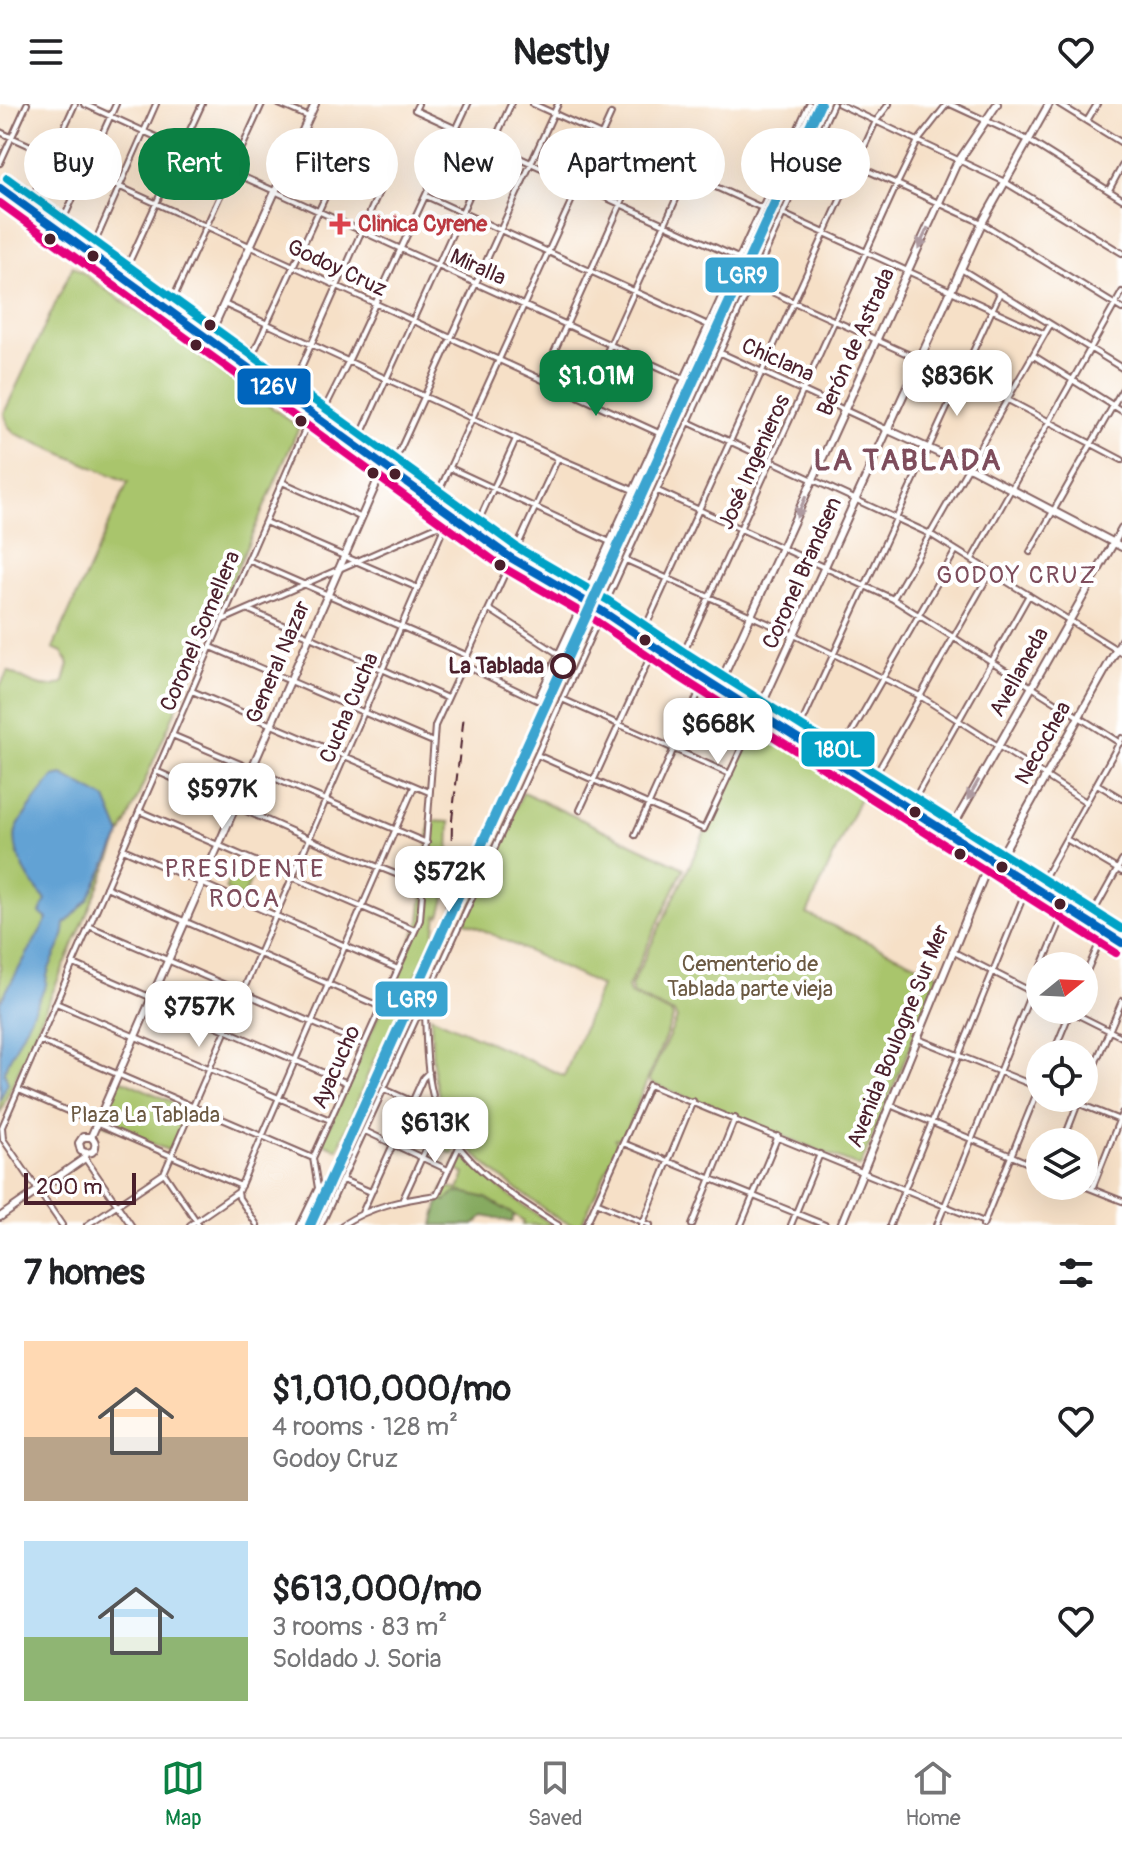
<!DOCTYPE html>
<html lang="en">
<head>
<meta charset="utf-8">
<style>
  :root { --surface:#fff; --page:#f2f2f2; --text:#202124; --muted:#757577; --line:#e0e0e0; --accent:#0b8043 }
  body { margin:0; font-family:Pangolin,sans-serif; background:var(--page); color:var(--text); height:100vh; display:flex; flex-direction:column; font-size:30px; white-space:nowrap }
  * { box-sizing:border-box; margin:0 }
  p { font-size:26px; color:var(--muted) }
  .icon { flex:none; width:44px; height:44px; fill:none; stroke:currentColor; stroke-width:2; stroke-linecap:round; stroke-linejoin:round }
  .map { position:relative; height:1121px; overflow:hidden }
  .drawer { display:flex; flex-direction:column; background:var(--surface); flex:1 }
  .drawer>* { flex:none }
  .guide { position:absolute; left:24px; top:24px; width:1074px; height:72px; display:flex; gap:16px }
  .needle { width:52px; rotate:72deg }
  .controls { position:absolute; left:1026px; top:848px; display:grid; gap:16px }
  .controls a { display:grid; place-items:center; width:72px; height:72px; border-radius:50%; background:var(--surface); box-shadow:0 8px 32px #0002; font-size:40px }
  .scale { position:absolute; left:24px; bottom:20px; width:112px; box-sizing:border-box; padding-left:8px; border:4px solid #4a1f2b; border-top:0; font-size:22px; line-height:28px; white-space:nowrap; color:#4a1f2b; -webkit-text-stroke:6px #fff; paint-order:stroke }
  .price { position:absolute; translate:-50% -68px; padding:0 18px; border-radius:16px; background:#fff; color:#222; font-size:26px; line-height:52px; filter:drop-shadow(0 2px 4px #0008) }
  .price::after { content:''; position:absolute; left:50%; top:48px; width:24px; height:18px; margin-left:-12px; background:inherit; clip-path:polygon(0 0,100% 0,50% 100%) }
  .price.active { background:var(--accent); color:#fff }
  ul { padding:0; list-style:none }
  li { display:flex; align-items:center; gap:24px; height:200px; padding:0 24px }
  li span { display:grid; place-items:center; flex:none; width:224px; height:160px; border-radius:0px; color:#555 }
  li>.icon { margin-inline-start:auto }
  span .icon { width:96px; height:96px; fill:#fffc; stroke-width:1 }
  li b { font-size:34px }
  h2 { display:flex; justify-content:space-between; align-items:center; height:96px; padding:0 24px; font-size:34px }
  .pill { padding:0 28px; border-radius:36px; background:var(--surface); box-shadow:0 8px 32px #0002; font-size:28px; line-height:72px }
  .pill.active { background:var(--accent); color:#fff }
  header { display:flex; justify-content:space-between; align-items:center; height:104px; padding:0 24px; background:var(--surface); font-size:36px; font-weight:800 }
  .tabs { display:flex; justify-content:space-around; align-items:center; height:112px; border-top:2px solid var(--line); background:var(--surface); font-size:22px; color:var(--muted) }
  .tabs a { display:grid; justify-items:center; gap:4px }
  .tabs .active { color:var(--accent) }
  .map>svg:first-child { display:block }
  .green { fill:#a9c56c; stroke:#7a724c; stroke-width:2 }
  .forest { fill:#86aa60; stroke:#686446; stroke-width:2 }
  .water { fill:#62a2d4; stroke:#566080; stroke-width:2 }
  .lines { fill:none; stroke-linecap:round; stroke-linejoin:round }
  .street-casing { stroke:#866362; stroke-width:8 }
  .secondary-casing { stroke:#866362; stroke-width:10 }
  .street { stroke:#fff; stroke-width:4 }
  .secondary { stroke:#fff; stroke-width:6 }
  .rail { stroke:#4a1f2b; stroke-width:2; stroke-dasharray:12 6; stroke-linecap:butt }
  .bus-1-casing { stroke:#fff; stroke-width:14 }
  .bus-2-casing { stroke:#fff; stroke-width:14 }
  .bus-3-casing { stroke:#fff; stroke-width:14 }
  .bus-1 { stroke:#0065bd; stroke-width:8 }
  .bus-2 { stroke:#e5007d; stroke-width:8 }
  .bus-3 { stroke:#04a2c6; stroke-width:8 }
  .rail-1-casing { stroke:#fff; stroke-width:16 }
  .rail-1 { stroke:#3aa4d0; stroke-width:10 }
  .oneway { fill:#ae9aa0 }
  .health-dot { fill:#e0444e; stroke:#fff; stroke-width:3 }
  .bus-dot { fill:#4a1f2b; stroke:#fff; stroke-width:3 }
  .stop-dot { fill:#fff; stroke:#4a1f2b; stroke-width:4 }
  .labels { text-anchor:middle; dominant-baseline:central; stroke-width:8; stroke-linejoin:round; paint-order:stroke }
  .health-label { font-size:22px; font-weight:bold; fill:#be3a42; stroke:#fff; text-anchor:start }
  .street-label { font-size:22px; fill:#4a1f2b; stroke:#fff }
  .stop-label { font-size:22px; font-weight:bold; fill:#4a1f2b; stroke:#fff; text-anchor:end }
  .park-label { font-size:22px; fill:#6b5942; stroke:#fff }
  .neighbourhood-label { font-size:24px; letter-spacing:2px; fill:#7e4d5c; stroke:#fff }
  .quarter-label { font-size:26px; letter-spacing:2px; fill:#7e4d5c; stroke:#fff }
  .district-label { font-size:30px; font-weight:bold; letter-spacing:2px; fill:#7e4d5c; stroke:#fff }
  .line-badge { stroke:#fff; stroke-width:3 }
  .badge-label { font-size:22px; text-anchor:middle; font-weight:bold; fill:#fff }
</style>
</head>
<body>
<header><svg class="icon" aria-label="menu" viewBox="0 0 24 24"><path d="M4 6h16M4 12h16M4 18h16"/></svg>Nestly<svg class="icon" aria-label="heart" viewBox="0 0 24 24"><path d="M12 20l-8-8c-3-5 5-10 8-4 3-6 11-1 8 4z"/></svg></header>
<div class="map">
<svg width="1122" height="1121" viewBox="0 0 1122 1121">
  <rect width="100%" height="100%" fill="#fff"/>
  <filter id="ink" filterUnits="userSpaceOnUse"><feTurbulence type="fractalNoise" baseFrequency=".0125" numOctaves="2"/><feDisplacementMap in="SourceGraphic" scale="16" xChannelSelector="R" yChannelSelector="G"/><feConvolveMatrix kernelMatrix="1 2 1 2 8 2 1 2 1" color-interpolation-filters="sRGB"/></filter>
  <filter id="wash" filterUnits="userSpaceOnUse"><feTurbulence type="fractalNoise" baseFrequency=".006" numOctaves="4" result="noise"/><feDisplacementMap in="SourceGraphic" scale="32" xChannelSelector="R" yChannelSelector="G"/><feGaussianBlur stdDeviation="1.8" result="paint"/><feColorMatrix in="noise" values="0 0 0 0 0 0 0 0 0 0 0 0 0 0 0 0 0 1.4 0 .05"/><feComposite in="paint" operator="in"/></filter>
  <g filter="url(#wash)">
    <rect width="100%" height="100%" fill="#f6e0c7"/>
    <path class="green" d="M73,162L299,323L0,1009V582L8,567C27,576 44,590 64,578L69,560L62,548L53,544L128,378L16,330L8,322L4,309Z
      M123,178L201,234L202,236L122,182Z
      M213,242L307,310L308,314L211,245Z
      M317,320L381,363V366L317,322Z
      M756,615L865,683L807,810L940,871L860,1063L651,979L649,975L677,915L674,909L633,890L631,882L689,763Z
      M523,688L684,764L628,883L630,890L672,910L673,915L623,1034L615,1035L618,1041L581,1121C561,1121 545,1105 528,1093C487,1066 447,1031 436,980C431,959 432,934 431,912L564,972L601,882L464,817Z
      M430,717L450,718L448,784L440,812L437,811L434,832L385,940L375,953L338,1045L322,1039L420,817Z
      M238,754L257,762L243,794L225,785Z
      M120,975L189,1005L170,1047L102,1019L101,1016Z
      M439,1017H441L456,1041L453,1050L441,1045L444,1038L433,1030Z
      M460,1048C488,1078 519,1099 553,1121H522L524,1117L486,1094L446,1097L440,1094L444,1082L459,1086L465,1070L452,1063Z"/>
    <path class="forest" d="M463,1088L486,1094L514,1111L512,1118L484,1112L474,1121H433L440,1094L446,1097L454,1089Z"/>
    <path class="water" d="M63,671L106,695L121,731L88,796L65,820C64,845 46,859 46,881L4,967L8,978L0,996V898L47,815L40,809L46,796C32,781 11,750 16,727C20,713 44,686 53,673Z"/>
  </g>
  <g filter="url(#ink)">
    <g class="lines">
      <defs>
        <path id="street" d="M84,0L685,275
          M279,0L309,13
          M418,0L415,6L738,154
          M533,0L762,104
          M839,0L1005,78L1122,149
          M950,0L1028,36L1122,95
          M1059,0L1122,39
          M1087,17L1097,0
          M0,28L661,330
          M814,42L982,119L1122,205
          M0,59L27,0
          M1109,86L1122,62
          M426,92L708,221
          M28,103L75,0
          M783,110L1045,230
          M59,125L116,0
          M83,155L92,145L156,0
          M961,165L1122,264
          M733,167L752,179L1008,296L1122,356
          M119,180L202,0
          M224,200L558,354L633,386
          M168,206L262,0
          M721,249L886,325
          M1034,252L1122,307
          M247,263L338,65L336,60L296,42
          M542,275L652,31
          M288,293L382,81
          M586,294L697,49
          M688,318L930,430L1122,549
          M356,342L511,0
          M450,364L610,438
          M381,371L390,367L393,361L558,0
          M282,378L360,413
          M658,387L893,495L1120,639
          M430,407L611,10
          M265,418L418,484
          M474,427L516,335
          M1030,448L1122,286
          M972,455L1122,188
          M248,456L466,551
          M626,456L794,531L920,592L1086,698
          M893,495L1050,221
          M583,496L809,0
          M489,505L557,549
          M249,506L447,594
          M602,507L833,0
          M223,516L444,419
          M641,533L876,17L889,0
          M211,543L433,638
          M679,559L897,80L918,37L947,0
          M462,560L537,596L582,499
          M192,587L429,688
          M562,595L730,670
          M172,631L427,739
          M795,634L1000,189
          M537,651L704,725L758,609
          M835,658L956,446
          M156,667L309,735L423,781
          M1097,680L1122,695
          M870,681L991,467
          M910,703L1029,491
          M580,706L655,542
          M139,707L415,826
          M635,731L705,575
          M1066,735L1122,768
          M123,745L398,865
          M106,783L381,903
          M1038,785L1122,634
          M1088,818L1122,757
          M91,823L364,941
          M952,847L1040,892
          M74,860L347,979
          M1042,862L1066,805
          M1084,874L1104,828
          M56,899L330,1016
          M1068,906L1122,933
          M425,907C426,934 426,965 433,992C451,1055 506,1088 558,1121
          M918,935L1040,984
          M40,937L313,1054
          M1053,950L1071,906
          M384,985L411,997
          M19,986L241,1082
          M1084,986L1122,897
          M1065,994L1122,1017
          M890,1001L1040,1064
          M365,1027L448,1066
          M1063,1038L1080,994
          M623,1039L825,1121
          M85,1054L131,1121
          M164,1069L199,1121
          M343,1076L371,1088
          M1084,1082L1122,1097
          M1092,1085L1122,1009
          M238,1088L239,1094L257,1121
          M403,1095L441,1012
          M596,1098L650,1121
          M362,1109L423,974L429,968
          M62,1121L3,1035L2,1023L306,323L321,312L348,258L468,0
          M87,1121L164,1069L446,419
          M190,1121L238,1088L414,683
          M300,1121L318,1084L313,1054L420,816L435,622L558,354
          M321,1121L416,915L425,907L427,893L601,510
          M342,1121C371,1102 402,1096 437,1091L459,1043
          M586,1121L649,981L984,1118
          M642,1121L693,997
          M692,1121L735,1014
          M741,1121L778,1032
          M791,1121L820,1050
          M890,1121L1028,781
          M937,1121L1040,867
          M983,1121L1040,981"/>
        <path id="secondary" d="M0,84L511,454L602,507L679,559L1122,839
          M0,95L470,436L502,455L511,454
          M207,237L315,0
          M886,325L965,361L1122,443
          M718,584L956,61L997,0
          M758,609L982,119L1049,0
          M948,731L1122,424
          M996,761L1122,536
          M91,1033L380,371
          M86,1049L81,1047L79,1039L83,1033H91
          M86,1049L92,1048C97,1043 96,1037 91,1033
          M0,1113L85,1054L86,1049
          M841,1121L990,757"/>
      </defs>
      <use href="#street" class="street-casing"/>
      <use href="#secondary" class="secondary-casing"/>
      <use href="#street" class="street"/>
      <use href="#secondary" class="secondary"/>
      <path class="rail" d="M607,475L618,445
        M532,635L542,610
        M441,824L451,778L452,716L464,611"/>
      <defs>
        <path id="bus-1" d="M0,84L511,454L602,507L679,559L1122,839"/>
        <path id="bus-2" d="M0,99L504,464L596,517L673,569L1116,849"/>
        <path id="bus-3" d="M7,74L518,444L609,497L686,549L1122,825"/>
      </defs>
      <use href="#bus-1" class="bus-1-casing"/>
      <use href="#bus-2" class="bus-2-casing"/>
      <use href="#bus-3" class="bus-3-casing"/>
      <use href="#bus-1" class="bus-1"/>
      <use href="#bus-2" class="bus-2"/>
      <use href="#bus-3" class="bus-3"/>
      <defs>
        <path id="rail-1" d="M310,1121C477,746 650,374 820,0"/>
      </defs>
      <use href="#rail-1" class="rail-1-casing"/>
      <use href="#rail-1" class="rail-1"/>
    </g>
    <defs><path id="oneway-solid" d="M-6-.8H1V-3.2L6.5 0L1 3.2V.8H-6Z" transform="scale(2)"/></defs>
    <g class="oneway">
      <use href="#oneway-solid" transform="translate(923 134) rotate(115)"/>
      <use href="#oneway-solid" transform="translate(801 403) rotate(114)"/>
      <use href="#oneway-solid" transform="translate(973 686) rotate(120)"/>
    </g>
  </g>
  <path class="health-dot" d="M336 108h8v8h8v8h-8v8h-8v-8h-8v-8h8z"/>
  <g class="bus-dot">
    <circle cx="50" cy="135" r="7"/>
    <circle cx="93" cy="152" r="7"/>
    <circle cx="210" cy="221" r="7"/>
    <circle cx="196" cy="241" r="7"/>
    <circle cx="301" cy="317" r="7"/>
    <circle cx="373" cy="369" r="7"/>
    <circle cx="395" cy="370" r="7"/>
    <circle cx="500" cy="461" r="7"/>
    <circle cx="645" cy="536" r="7"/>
    <circle cx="915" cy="708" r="7"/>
    <circle cx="960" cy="750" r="7"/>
    <circle cx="1002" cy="763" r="7"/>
    <circle cx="1060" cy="800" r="7"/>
  </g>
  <circle class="stop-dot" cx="563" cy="562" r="11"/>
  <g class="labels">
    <g class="health-label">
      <text x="358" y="120">Clinica Cyrene</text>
    </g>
    <g class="street-label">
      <text transform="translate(478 163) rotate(24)">Miralla</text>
      <text transform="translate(337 164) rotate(25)">Godoy Cruz</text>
      <text transform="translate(856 238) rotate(-66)">Berón de Astrada</text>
      <text transform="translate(778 256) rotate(24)">Chiclana</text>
      <text transform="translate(754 358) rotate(-66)">José Ingenieros</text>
      <text transform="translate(802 469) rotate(-66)">Coronel Brandsen</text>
      <text transform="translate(200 527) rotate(-67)">Coronel Somellera</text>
      <text transform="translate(278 558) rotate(-67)">General Nazar</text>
      <text transform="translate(1019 568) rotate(-61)">Avellaneda</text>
      <text transform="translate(349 604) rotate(-67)">Cucha Cucha</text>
      <text transform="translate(1043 639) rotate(-61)">Necochea</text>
      <text transform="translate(898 932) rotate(-68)">Avenida Boulogne Sur Mer</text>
      <text transform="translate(336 963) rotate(-66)">Ayacucho</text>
    </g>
    <g class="stop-label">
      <text x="544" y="562">La Tablada</text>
    </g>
    <g class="park-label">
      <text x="750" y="860">Cementerio de<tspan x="750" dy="25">Tablada parte vieja</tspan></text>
      <text x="145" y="1011">Plaza La Tablada</text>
    </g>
    <g class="neighbourhood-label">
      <text x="1017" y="471">GODOY CRUZ</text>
    </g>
    <g class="quarter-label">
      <text x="245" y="765">PRESIDENTE<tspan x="245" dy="30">ROCA</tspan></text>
    </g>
    <g class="district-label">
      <text x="908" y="356">LA TABLADA</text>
    </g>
  </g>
  <g class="line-badge">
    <rect x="704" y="152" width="76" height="38" rx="8" fill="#3aa4d0"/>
    <rect x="236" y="263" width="76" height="39" rx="8" fill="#0065bd"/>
    <rect x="800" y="626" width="76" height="38" rx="8" fill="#04a2c6"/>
    <rect x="374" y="876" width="75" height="38" rx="8" fill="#3aa4d0"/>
  </g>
  <g class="badge-label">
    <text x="742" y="179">LGR9</text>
    <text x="274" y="290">126V</text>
    <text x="838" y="653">180L</text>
    <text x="412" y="903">LGR9</text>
  </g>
</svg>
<div class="controls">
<a><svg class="needle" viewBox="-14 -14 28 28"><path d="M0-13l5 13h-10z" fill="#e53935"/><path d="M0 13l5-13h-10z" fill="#757577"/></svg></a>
<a><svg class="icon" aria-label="locate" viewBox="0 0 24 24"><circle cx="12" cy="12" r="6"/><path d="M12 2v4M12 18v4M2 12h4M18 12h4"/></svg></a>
<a><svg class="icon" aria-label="layers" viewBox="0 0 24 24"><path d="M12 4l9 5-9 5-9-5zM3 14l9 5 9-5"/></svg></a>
</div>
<div class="scale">200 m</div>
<b class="price active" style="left:596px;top:314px">$1.01M</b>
<b class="price" style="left:957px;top:314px">$836K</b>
<b class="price" style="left:718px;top:662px">$668K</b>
<b class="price" style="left:222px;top:727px">$597K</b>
<b class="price" style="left:449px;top:810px">$572K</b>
<b class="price" style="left:199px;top:945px">$757K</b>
<b class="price" style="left:435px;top:1061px">$613K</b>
<div class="guide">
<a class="pill">Buy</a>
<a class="pill active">Rent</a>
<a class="pill">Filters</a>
<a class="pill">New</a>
<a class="pill">Apartment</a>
<a class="pill">House</a>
</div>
</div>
<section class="drawer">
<h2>7 homes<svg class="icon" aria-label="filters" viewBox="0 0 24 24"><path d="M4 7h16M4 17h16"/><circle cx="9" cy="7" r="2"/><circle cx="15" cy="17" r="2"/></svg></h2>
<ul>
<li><span style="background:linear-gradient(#ffd9b3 60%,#b9a48a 0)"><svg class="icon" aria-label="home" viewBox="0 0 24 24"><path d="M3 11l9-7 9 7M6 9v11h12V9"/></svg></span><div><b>$1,010,000/mo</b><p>4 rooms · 128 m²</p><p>Godoy Cruz</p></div><svg class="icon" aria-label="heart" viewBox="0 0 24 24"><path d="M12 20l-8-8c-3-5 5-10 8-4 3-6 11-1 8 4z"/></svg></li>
<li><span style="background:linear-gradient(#bfe0f5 60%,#8fb573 0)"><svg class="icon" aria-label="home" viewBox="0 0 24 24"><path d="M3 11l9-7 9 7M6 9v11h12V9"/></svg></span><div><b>$613,000/mo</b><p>3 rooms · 83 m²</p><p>Soldado J. Soria</p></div><svg class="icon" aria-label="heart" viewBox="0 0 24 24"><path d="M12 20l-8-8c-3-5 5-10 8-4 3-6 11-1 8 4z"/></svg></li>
</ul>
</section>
<nav class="tabs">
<a class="active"><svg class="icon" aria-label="map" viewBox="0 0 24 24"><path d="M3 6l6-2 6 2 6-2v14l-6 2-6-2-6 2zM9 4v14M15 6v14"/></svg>Map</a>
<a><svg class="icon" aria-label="saved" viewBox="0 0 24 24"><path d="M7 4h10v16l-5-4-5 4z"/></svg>Saved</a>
<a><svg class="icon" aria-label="home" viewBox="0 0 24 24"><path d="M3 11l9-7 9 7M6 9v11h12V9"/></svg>Home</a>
</nav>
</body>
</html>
